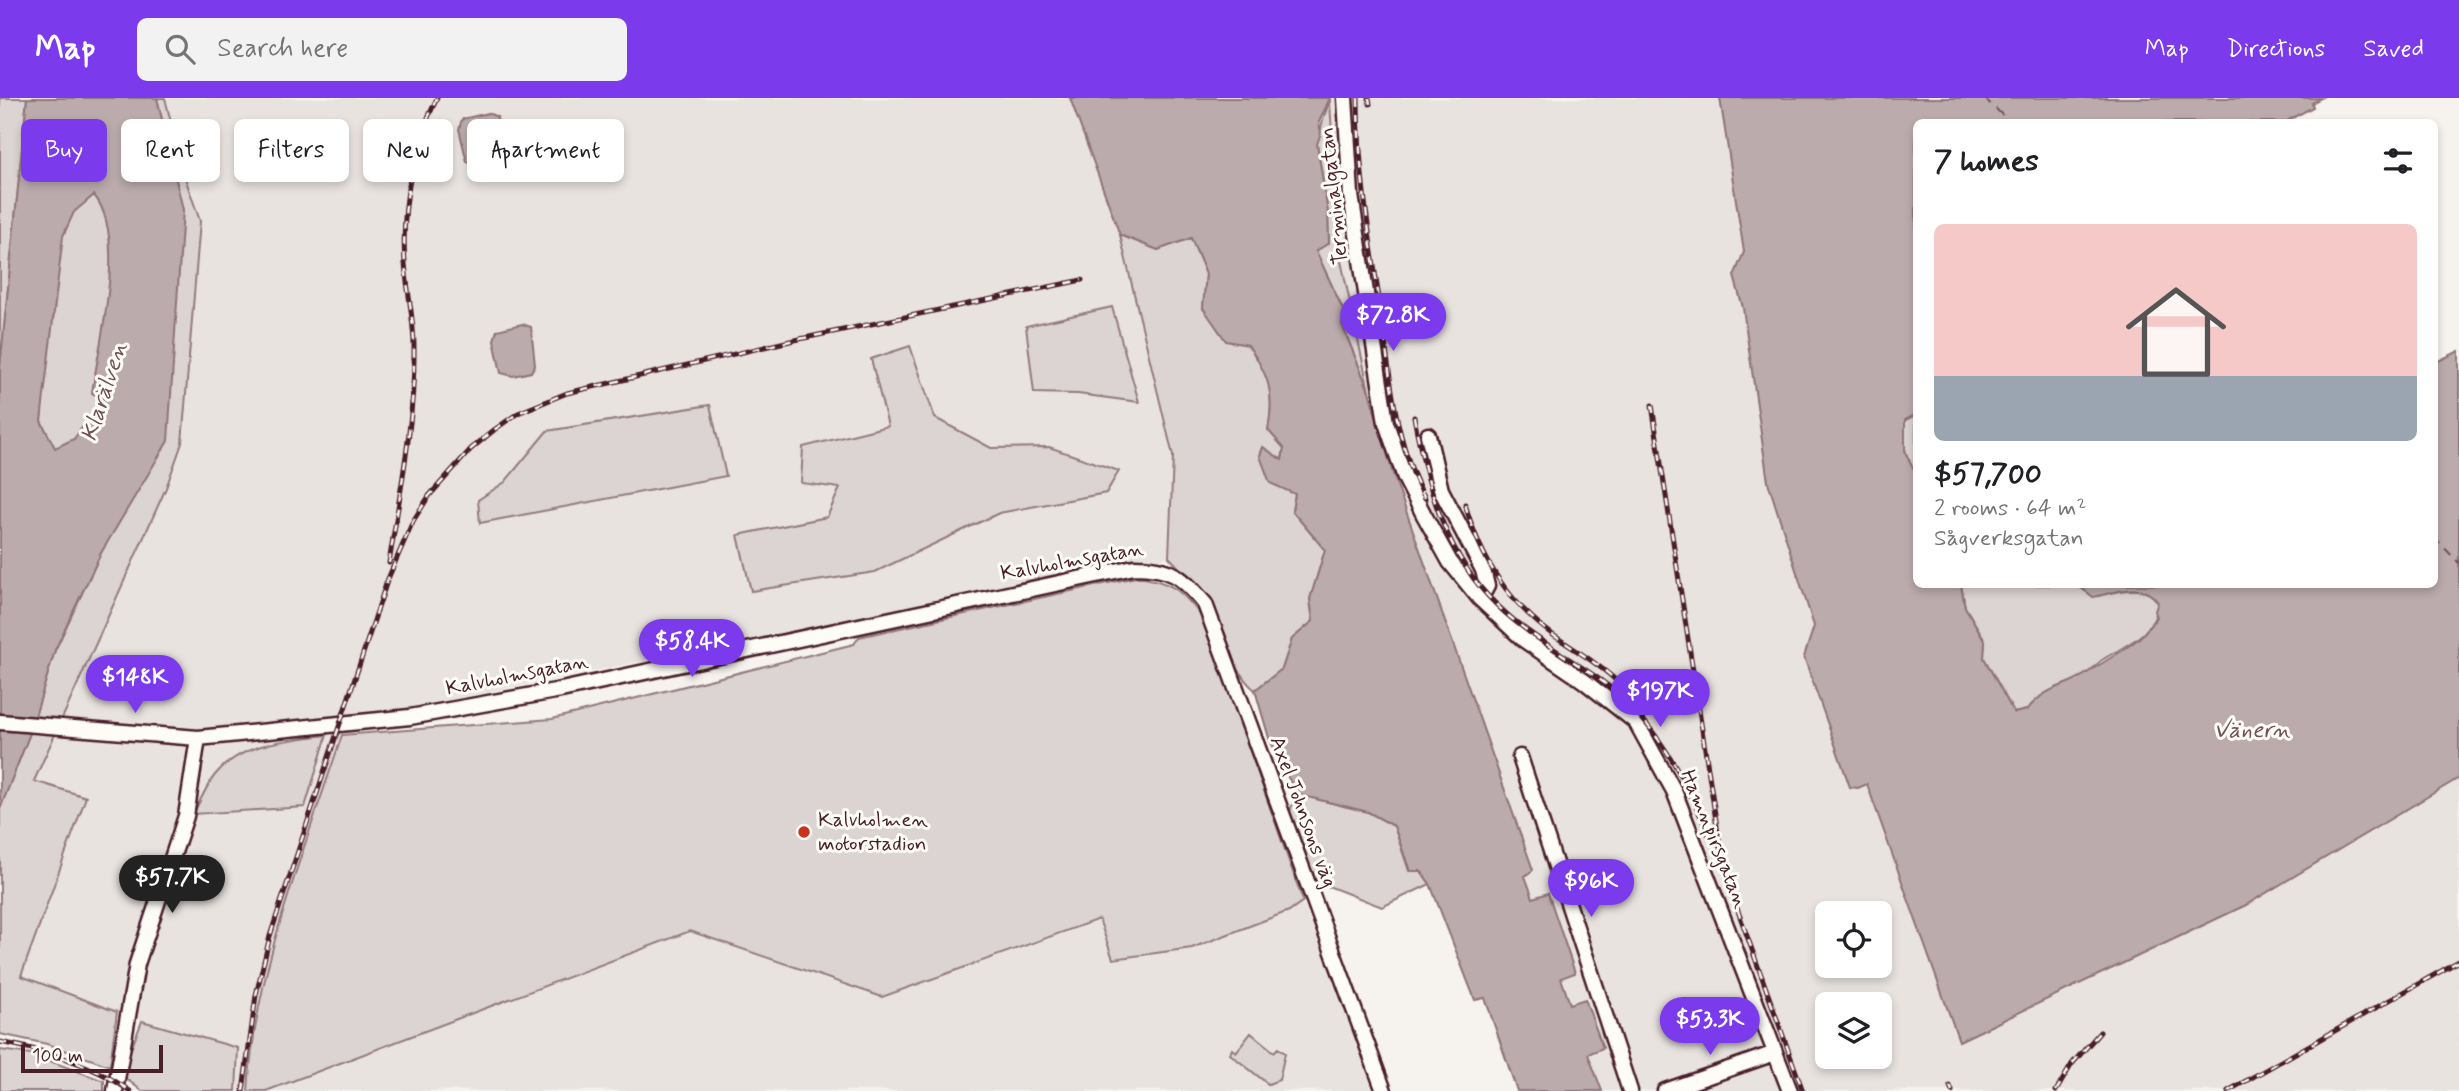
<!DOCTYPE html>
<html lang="en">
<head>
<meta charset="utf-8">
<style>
  :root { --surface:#fff; --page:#f2f2f2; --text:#202124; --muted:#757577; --accent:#7c3aed }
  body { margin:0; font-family:Mynerve,sans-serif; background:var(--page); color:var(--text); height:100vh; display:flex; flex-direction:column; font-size:26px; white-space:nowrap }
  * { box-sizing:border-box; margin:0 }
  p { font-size:23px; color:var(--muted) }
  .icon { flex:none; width:38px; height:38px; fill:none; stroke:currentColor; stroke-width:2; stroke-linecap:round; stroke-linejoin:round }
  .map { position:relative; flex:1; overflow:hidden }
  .details { position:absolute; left:1913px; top:21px; width:525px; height:469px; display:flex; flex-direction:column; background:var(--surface); border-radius:10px; box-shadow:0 4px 10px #0003 }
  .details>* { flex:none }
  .top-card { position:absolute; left:21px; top:21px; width:665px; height:63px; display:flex; gap:14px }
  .buttons { position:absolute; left:1815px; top:803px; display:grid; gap:14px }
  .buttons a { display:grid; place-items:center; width:77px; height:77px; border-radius:10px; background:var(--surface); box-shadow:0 4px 10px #0003; font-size:35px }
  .scale { position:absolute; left:21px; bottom:18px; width:142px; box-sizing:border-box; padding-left:7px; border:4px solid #4a1f2b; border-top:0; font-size:19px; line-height:24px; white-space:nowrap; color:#4a1f2b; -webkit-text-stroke:5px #fdfcf7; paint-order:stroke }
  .price { position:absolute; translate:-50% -60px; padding:0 16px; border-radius:24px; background:var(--accent); color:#fff; font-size:23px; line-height:46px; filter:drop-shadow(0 2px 4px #0008) }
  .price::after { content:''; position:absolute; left:50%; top:42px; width:21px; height:16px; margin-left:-10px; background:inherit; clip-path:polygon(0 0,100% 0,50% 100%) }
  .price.active { background:#222; color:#fff }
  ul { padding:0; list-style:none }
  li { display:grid; align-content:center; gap:14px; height:371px; padding:0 21px }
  li span { display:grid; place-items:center; height:217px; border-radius:10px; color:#555 }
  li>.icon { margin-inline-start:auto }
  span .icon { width:126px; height:126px; fill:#fffc; stroke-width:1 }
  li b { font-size:30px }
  h2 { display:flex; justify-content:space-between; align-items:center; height:84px; padding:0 21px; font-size:30px }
  .chip { padding:0 24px; border-radius:10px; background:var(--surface); box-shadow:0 4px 10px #0003; font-size:24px; line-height:63px }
  .chip.active { background:var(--accent); color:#fff }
  header { display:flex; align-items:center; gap:42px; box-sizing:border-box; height:98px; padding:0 35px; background:var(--accent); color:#fff }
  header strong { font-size:33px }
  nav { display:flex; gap:38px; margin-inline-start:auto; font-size:24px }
  .search { width:490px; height:63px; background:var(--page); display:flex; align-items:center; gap:18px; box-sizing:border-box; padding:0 24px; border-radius:10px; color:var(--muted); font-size:26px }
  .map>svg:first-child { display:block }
  .built { fill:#e9e3e0; fill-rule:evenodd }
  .green { fill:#dcd4d2; stroke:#937a7e; stroke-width:2 }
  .water { fill:#bbabac; stroke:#8e7378; stroke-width:2; fill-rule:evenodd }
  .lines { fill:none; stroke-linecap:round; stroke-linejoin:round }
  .ferry { stroke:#725058; stroke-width:2; stroke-dasharray:9 7; stroke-linecap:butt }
  .minor-casing { stroke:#4a1f2b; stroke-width:19 }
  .minor { stroke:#fdfcf7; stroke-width:14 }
  .rail-casing { stroke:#4a1f2b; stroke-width:5 }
  .rail { stroke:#fdfcf7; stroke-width:2.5; stroke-dasharray:8; stroke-linecap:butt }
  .poi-dot { fill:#c8321e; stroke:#fdfcf7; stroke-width:2.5 }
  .labels { text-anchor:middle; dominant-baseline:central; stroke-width:6; stroke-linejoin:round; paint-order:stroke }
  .street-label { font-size:21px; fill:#4a1f2b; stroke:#fdfcf7 }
  .poi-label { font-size:21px; fill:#4a1f2b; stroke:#fdfcf7; text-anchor:start }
  .water-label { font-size:23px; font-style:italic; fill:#725058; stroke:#fdfcf7 }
</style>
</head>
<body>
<header>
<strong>Map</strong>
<div class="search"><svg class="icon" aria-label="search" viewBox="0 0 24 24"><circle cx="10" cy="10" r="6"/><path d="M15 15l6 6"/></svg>Search here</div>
<nav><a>Map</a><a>Directions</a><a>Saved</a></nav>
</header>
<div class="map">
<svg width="2459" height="993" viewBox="0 0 2459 993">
  <rect width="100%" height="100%" fill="#f6f3ef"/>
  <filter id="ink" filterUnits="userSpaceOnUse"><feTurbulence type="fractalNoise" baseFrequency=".0143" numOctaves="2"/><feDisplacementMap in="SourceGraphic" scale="14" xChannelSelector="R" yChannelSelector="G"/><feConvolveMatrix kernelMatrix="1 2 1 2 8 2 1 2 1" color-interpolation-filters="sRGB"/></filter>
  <g filter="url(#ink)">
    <path class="built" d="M165,0H1070L1120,137L1173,358L1169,459L418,608L342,637L271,856L250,950L248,993H236L237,950L142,923L21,879L86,699L34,683L166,390L182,345L200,123L184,77Z
      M1330,0H1720L1744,154L1734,178L1743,210L1768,384L1814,528L1804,559L1850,688L1867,686L1959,943L2246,807L2459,680V993H1602L1588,956L1603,949L1585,901L1570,907L1561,880L1575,875L1548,795L1533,800L1525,777L1533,772L1393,376L1369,293L1340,158ZM1827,816H1880V868H1827ZM1827,906H1880V959H1827Z
      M1284,757L1344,906L1373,993H266L690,833L883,899Z"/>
    <path class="green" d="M0,0H27L0,270Z
      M157,0H165L184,77L200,123L182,345L166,390L34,683L86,699L21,878L117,914L110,968L47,946L0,936V711L30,635L55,552L101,455L183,113Z
      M1330,4L1340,158L1369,293L1342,227L1344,214L1316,153L1329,144L1328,115L1317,46C1323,28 1320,23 1330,4Z
      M77,48L132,158L103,301L74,341L55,351L41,323L53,154Z
      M1120,137L1158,152L1191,140L1206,176L1203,211C1250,248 1281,265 1268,332L1284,350L1282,362L1263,349L1260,358L1295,396L1292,413L1325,452L1310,501L1313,523L1292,541L1282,571L1255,592C1232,574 1231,544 1218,519C1206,495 1187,478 1169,459L1173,358Z
      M1112,209L1139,304L1078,296L1034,295L1026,228Z
      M910,248L935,320L991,350L1049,349L1119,373L1106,395L999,415L875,474L751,493L738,437L827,419L840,390L801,385L803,349L888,328L871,261Z
      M710,307L726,378L480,425L478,402L505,384L547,333Z
      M1913,318L1916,320V375C1905,362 1901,339 1905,322Z
      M1136,479C1172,483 1181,492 1203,520L1303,803L1289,813L1192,850L1113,861L1099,821L882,899L690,833L266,993H248C255,871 304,753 342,637L552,621L854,546L859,539Z
      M1961,487H2078C2097,512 2136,474 2158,504C2156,537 2127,546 2102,562C2096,566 2092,573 2086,576C2066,588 2041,594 2027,612L2014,615L1984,560L1985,542L1965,509Z
      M327,637L305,709L193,716C200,704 206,688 215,677C242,644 288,642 327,637Z
      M1296,696L1368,714L1394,728L1409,773H1421L1430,786L1382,809L1315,783L1289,716Z
      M142,923L238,950L236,993H142L121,977Z
      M1251,935L1274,954L1278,950L1285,955L1279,982L1268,986L1230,956L1232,951L1236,954Z
      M0,952L31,956L104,983V993H0Z"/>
    <path class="water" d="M27,0H157L183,112L168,343L101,455L55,552L30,635L0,711V270ZM94,97C128,139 99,244 92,295L103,301L74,341L55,350L41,323L63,138L74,114Z
      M1070,0H1330L1319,24L1321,35L1317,46L1328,115L1329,145L1316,153L1344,214L1342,227L1369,293L1393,376L1533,772L1525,778L1533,800L1548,795L1575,875L1561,880L1570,906L1585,901L1603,950L1588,956L1602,993H1517L1485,900L1475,902L1430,786L1421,773H1410L1394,728L1368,714L1296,696L1269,640L1255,592L1282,571L1292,541L1313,523L1310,501L1325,452L1292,413L1295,396L1270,385L1260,358L1263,349L1282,362L1284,350L1268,332C1275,295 1269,278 1248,247L1226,243L1203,210L1206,176L1191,140L1158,152L1120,137Z
      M1720,0H2321L2312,5L2313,9L2285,24H1916V320L1913,318L1905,322V354L1916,375V486L1961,487L1965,509L1985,543L1984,560L2014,615L2027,612C2048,585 2069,590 2090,573C2106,562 2124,553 2139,540C2146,534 2151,526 2157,519L2155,513L2158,504C2142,482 2115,495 2093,499L2078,487L2434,486V265L2459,253V680L2246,807L1959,943L1867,686L1858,690L1850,689L1804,559L1814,528L1768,384L1743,210L1734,178L1744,154Z
      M488,15L497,19L501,57L496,64L478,68L467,64L459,31L462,21Z
      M522,226L531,229L535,267L531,274L513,278L501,275L494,242L497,232Z"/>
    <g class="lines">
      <path class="ferry" d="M1984,0L2010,24
        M2434,439L2459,465"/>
      <defs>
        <path id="minor" d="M1345,0L1351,97L1386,325L1405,380L1424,417L1450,464L1480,501
          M1428,337L1441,392L1483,472L1487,488L1480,501L1524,542L1584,583L1636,624L1674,693L1790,993
          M0,624L198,640L410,619L561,592L1134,469C1170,469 1182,478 1205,506L1384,993
          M1520,659L1630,993
          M115,993L137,866L186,718L198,640
          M1665,993L1775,955"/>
      </defs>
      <use href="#minor" class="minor-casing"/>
      <use href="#minor" class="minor"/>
      <defs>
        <path id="rail" d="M1358,0C1358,72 1370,142 1381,213C1390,276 1394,344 1425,400
          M1369,0L1370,6
          M1652,307L1721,755L1729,788L1803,993
          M1414,319C1426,383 1443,449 1488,498C1520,533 1561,554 1599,581C1653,619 1686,680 1710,740
          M1465,406C1481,461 1506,502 1553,537C1577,553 1602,568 1622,588
          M389,465C400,395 415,321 414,249C414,221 407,193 405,165C401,109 412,50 437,0
          M0,944C47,953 91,965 130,993
          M1950,988L1952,993
          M243,993L256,897L270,838L387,483L413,423L429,398L471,351L494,332L518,315L567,295L790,243L1082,182
          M2056,993L2072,966L2100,934
          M2228,993L2459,863"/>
      </defs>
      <use href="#rail" class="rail-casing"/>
      <use href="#rail" class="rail"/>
    </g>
  </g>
  <circle class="poi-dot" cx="804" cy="734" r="7"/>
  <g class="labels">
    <g class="street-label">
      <text transform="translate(1334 98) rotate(-96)">Terminalgatan</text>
      <text transform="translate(1072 463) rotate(-10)">Kalvholmsgatan</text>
      <text transform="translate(517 577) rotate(-11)">Kalvholmsgatan</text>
      <text transform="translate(1303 714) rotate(70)">Axel Johnsons väg</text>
      <text transform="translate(1714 741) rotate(68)">Hamnpirsgatan</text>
    </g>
    <g class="poi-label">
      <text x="818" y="722">Kalvholmen<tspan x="818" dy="24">motorstadion</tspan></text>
    </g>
    <g class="water-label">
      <text transform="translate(105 294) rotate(-72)">Klarälven</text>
      <text x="2252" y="633">Vänern</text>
    </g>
  </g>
</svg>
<div class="buttons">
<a><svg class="icon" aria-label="locate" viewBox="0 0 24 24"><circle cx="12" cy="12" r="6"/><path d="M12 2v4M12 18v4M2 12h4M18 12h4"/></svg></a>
<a><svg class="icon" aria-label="layers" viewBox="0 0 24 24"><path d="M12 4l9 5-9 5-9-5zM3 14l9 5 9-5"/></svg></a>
</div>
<div class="scale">100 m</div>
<b class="price" style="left:1393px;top:255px">$72.8K</b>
<b class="price" style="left:692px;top:581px">$58.4K</b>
<b class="price" style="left:135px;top:617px">$148K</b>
<b class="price" style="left:1660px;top:631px">$197K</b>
<b class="price active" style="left:172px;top:817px">$57.7K</b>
<b class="price" style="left:1591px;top:821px">$96K</b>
<b class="price" style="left:1710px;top:959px">$53.3K</b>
<div class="top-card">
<a class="chip active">Buy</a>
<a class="chip">Rent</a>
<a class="chip">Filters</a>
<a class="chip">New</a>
<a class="chip">Apartment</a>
</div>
<section class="details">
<h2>7 homes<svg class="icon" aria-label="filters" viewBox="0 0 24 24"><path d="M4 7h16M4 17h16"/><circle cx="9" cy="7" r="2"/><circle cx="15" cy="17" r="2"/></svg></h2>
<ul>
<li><span style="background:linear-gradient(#f6c9c9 70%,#9aa5b1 0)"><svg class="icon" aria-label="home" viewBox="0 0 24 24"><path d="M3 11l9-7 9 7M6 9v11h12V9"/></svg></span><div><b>$57,700</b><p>2 rooms · 64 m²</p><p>Sågverksgatan</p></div></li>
</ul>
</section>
</div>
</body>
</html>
